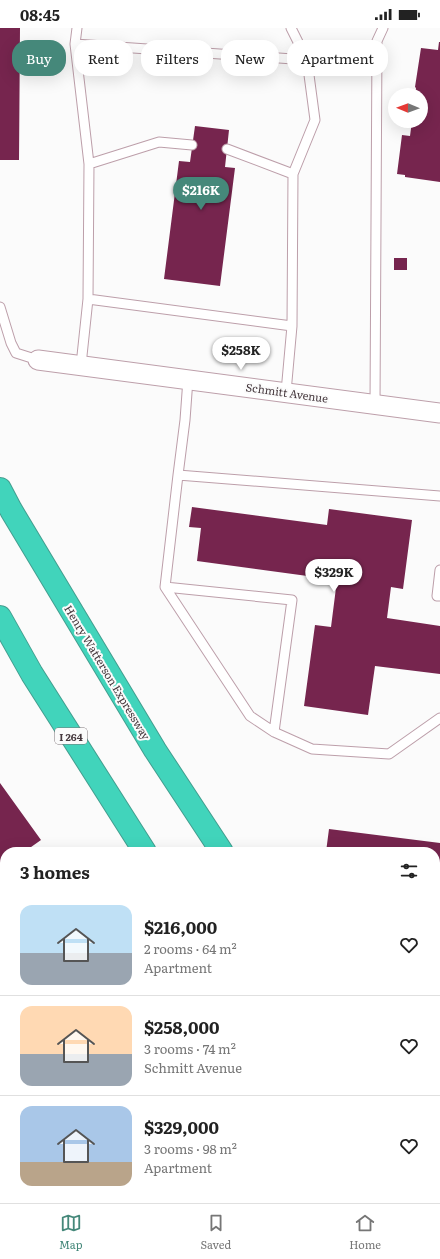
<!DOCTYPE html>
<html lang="en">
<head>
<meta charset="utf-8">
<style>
  :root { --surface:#fff; --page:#f6f6f6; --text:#222; --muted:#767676; --line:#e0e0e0; --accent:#45887a }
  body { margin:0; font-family:Literata,serif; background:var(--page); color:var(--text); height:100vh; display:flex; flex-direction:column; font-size:15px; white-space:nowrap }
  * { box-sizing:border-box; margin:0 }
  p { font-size:13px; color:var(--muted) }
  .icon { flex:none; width:22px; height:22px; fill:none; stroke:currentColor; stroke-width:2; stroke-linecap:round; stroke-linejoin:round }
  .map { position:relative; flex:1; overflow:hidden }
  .sheet { position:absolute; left:0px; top:819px; width:440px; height:356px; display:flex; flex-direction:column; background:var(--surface); border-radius:16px 16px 0 0; box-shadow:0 4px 16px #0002 }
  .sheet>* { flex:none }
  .top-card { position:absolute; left:12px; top:12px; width:416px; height:36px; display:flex; gap:8px }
  .needle { width:26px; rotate:271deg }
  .fabs { position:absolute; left:388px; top:60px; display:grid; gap:8px }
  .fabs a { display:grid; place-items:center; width:40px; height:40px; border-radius:50%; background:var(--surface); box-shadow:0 4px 16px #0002; font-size:20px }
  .price { position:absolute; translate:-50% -34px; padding:0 9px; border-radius:14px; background:#fff; color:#222; font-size:13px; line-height:26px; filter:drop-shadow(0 1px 2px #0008) }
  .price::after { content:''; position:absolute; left:50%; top:24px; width:12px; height:9px; margin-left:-6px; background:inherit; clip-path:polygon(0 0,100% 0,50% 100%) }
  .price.active { background:var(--accent); color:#fff }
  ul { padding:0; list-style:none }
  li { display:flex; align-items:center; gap:12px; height:100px; padding:0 20px }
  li+li { border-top:1px solid var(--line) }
  li span { display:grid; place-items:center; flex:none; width:112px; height:80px; border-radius:12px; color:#555 }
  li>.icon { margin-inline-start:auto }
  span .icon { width:48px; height:48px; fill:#fffc; stroke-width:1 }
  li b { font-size:17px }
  h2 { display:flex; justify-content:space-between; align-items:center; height:48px; padding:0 20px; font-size:17px }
  .chip { padding:0 14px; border-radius:16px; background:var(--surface); box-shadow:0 4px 16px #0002; font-size:14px; line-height:36px }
  .chip.active { background:var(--accent); color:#fff }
  .status { display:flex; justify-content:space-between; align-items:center; height:28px; padding:0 20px; background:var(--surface); direction:ltr }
  .status svg { height:11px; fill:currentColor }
  .tab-bar { display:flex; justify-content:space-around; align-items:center; height:56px; border-top:1px solid var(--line); background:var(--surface); font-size:11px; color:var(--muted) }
  .tab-bar a { display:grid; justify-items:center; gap:2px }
  .tab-bar .active { color:var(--accent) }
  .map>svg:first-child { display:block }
  .building { fill:#76254e }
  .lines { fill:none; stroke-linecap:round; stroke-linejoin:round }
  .lane-casing { stroke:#bd9faa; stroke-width:11 }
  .street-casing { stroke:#bd9faa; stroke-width:21 }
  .highway-casing { stroke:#439e8f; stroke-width:24 }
  .lane { stroke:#fff; stroke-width:9 }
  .street { stroke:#fff; stroke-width:19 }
  .highway { stroke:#41d4bb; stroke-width:22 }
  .labels { text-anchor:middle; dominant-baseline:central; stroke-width:4; stroke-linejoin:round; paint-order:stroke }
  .shield { fill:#fbfbfb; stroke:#7c7377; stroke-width:1 }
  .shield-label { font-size:10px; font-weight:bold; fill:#46393e }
  .street-label { font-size:11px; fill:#46393e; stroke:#fbfbfb }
</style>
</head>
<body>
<div class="status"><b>08:45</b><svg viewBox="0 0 49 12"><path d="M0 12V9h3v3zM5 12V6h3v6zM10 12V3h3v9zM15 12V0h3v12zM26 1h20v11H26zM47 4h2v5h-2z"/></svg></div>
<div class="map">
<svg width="440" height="1175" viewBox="0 0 440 1175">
  <rect width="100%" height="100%" fill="#fbfbfb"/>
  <path class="building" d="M0,0H20L19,132H0Z
    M439,14H440V154L405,149V147L397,146L402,107L410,108L412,93H421V67H415L416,60L415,59L421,20L438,22Z
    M195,98L229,102L225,139L235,140L220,258L164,251L179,133L190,134Z
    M394,230H407V242H394Z
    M192,479L327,497L329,481L412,492L403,561L391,559L387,590L440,598V646L375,638L368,687L304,678L315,597L331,599L337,552L197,533L201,500L189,499Z
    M0,755L41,812L24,824H5V851L2,853L0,850Z
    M329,801L440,815V872H435V824H326Z
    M435,894L440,899V981L435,976Z
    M0,953L5,960V982L0,985Z
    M5,996V1005L1,999Z"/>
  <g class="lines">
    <defs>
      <path id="lane" d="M77,0L75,16L89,136L88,271L81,337
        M75,16L307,32
        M227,121L293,146
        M89,136L159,114L192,117
        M88,271L292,298
        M0,279L11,315L16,325L38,332
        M188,351L185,392L178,447L440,468
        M286,364L292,298L293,146L315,92L307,32L291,0
        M375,376L377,13L383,0
        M178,447L165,559L250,688L274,704L312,721L389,726L440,690
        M440,542L437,568H440
        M165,559L292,572L274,704
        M0,873L5,869
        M0,891L5,893"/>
      <path id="street" d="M38,332L440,385
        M0,1060L5,1067
        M0,1156L5,1154
        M77,1170L81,1175"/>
      <path id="highway" d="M0,461L11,482L155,722L222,824
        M0,589L32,646L145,824
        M435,1053L440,1059
        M435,1114L440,1120
        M357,1170L360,1175
        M407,1170L412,1175"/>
    </defs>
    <use href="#lane" class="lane-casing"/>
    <use href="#street" class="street-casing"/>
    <use href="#highway" class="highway-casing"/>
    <use href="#lane" class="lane"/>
    <use href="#street" class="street"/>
    <use href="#highway" class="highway"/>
  </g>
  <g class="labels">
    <rect class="shield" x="55" y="700" width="32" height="16" rx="3"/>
    <g class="shield-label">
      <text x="71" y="708">I 264</text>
    </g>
    <g class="street-label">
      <text transform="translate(287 364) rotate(8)">Schmitt Avenue</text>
      <text transform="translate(108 644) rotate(59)">Henry Watterson Expressway</text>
    </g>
  </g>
</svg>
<div class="fabs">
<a><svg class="needle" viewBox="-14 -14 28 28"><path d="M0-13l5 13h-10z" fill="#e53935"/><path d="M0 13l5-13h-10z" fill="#767676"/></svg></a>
</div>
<b class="price active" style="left:201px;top:183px">$216K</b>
<b class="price" style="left:241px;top:343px">$258K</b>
<b class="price" style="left:334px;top:565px">$329K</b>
<div class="top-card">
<a class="chip active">Buy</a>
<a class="chip">Rent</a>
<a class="chip">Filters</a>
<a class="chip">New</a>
<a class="chip">Apartment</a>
</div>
<section class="sheet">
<h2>3 homes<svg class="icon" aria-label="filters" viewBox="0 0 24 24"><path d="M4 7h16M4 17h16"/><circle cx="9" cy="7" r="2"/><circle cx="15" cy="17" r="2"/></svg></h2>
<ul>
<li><span style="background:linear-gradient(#bfe0f5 60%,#9aa5b1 0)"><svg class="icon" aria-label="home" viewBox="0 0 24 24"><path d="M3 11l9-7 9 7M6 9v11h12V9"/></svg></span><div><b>$216,000</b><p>2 rooms · 64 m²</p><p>Apartment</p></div><svg class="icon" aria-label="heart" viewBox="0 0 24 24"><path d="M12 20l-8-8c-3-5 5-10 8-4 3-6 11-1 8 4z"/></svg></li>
<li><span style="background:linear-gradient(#ffd9b3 60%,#9aa5b1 0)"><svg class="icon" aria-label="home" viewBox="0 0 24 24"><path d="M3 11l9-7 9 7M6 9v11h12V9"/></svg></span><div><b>$258,000</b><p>3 rooms · 74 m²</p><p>Schmitt Avenue</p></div><svg class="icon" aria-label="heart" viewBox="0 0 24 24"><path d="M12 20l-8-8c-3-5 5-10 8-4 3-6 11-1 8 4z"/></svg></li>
<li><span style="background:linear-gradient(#a9c7e8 70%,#b9a48a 0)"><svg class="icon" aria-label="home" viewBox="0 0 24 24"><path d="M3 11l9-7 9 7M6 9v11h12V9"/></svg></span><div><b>$329,000</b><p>3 rooms · 98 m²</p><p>Apartment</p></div><svg class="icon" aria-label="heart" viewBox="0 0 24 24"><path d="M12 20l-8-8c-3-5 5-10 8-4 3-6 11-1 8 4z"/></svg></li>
</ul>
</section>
</div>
<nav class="tab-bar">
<a class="active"><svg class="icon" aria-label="map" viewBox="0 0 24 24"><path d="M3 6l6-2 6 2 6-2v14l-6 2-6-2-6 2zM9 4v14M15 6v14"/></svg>Map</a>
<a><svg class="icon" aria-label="saved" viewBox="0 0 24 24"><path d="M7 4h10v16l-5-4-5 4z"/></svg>Saved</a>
<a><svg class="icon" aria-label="home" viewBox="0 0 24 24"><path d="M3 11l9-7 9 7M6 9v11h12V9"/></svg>Home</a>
</nav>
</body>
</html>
